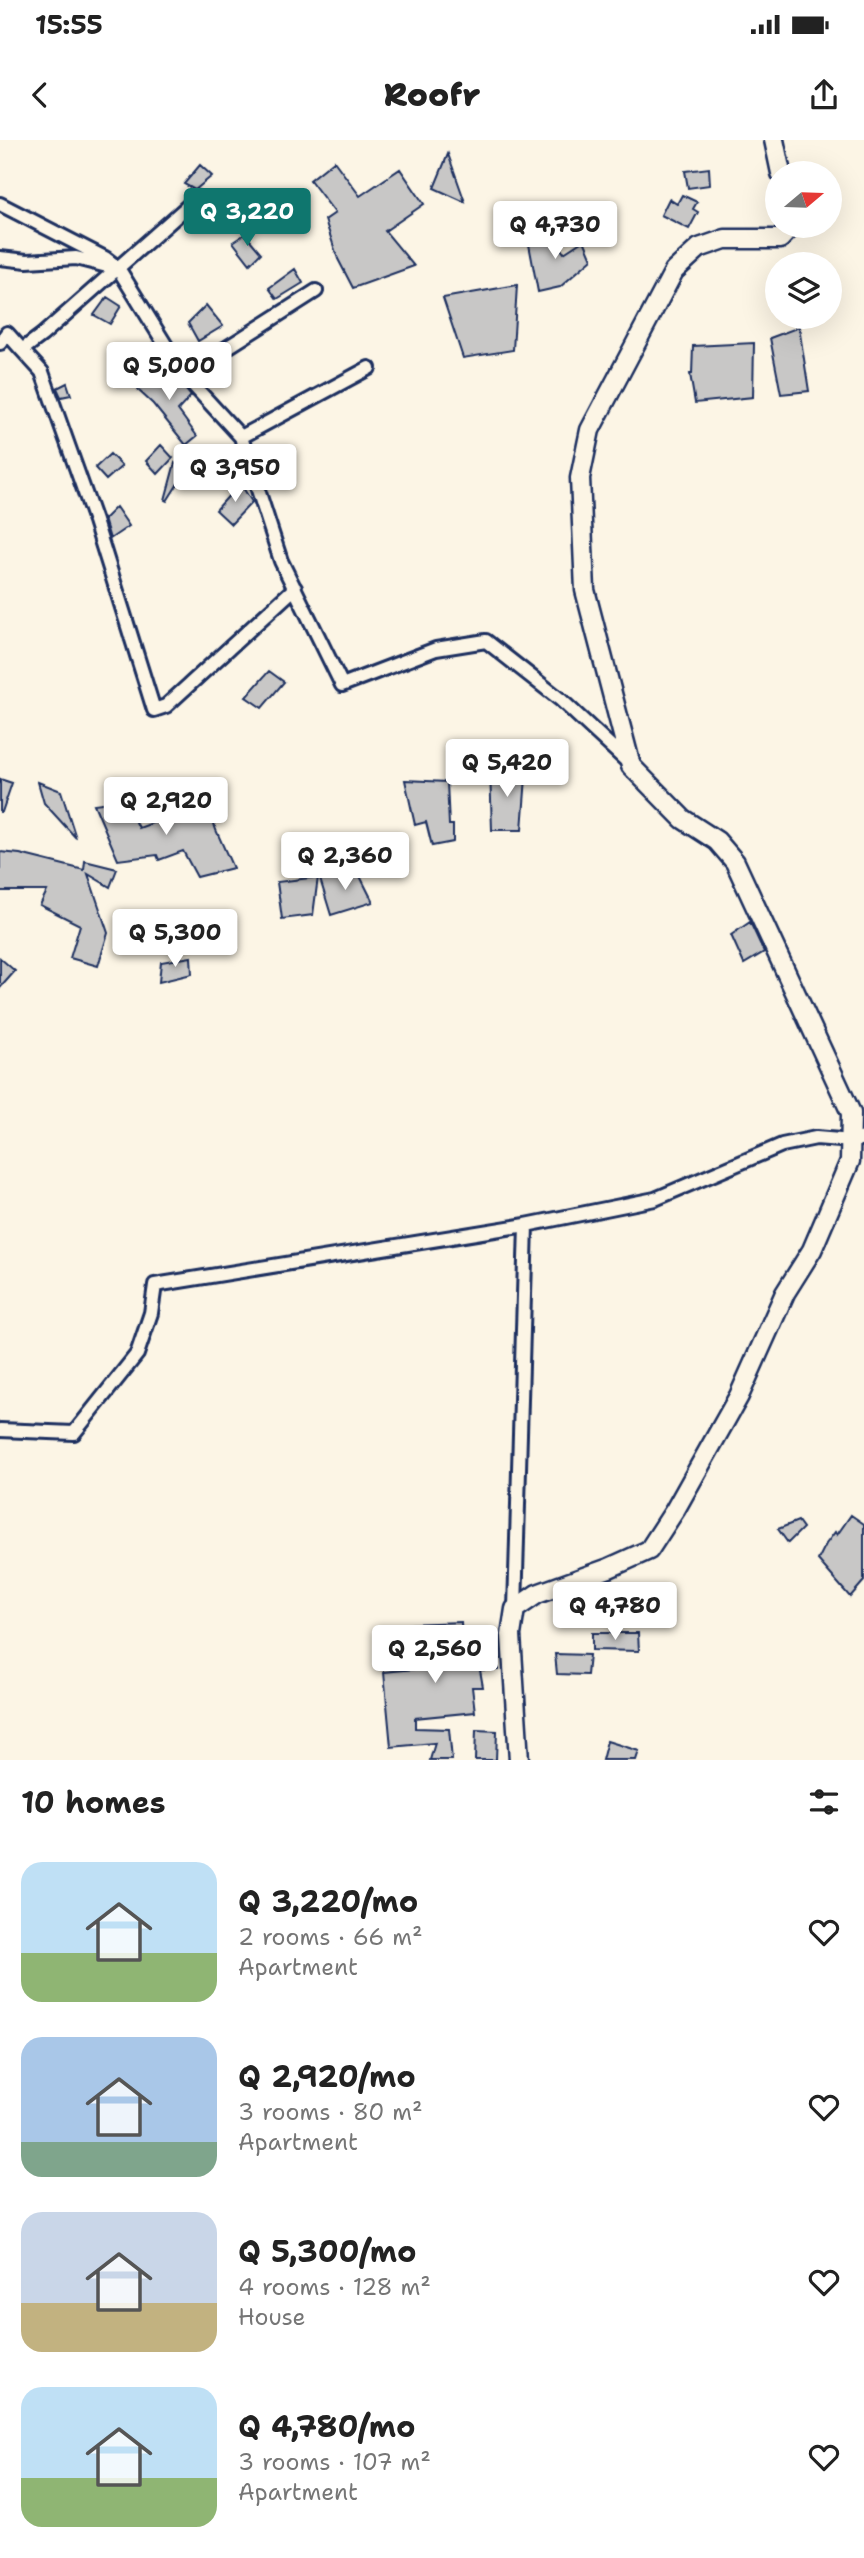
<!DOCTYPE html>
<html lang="en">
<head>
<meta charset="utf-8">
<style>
  :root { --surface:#fff; --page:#f2f2f2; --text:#222; --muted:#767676; --accent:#0f766e }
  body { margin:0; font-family:"Shantell Sans",sans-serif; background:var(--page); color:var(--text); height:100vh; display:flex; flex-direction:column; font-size:26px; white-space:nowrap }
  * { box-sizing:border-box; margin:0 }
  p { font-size:23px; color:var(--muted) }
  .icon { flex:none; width:38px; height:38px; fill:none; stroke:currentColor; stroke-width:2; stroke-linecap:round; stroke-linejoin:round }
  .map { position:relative; height:1620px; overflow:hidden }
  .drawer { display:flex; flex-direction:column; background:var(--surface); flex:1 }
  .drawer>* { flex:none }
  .needle { width:46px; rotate:71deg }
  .controls { position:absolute; left:765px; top:21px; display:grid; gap:14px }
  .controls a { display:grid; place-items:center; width:77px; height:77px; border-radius:50%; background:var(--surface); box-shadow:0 7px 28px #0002; font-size:35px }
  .price { position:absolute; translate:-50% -60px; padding:0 16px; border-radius:7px; background:#fff; color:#222; font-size:23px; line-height:46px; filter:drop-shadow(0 2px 4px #0008) }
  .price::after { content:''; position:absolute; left:50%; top:42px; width:21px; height:16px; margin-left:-10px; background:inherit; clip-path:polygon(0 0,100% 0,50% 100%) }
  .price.on { background:var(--accent); color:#fff }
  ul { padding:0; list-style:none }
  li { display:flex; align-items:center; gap:21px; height:175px; padding:0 21px }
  li span { display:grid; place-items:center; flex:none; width:196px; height:140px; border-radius:21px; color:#555 }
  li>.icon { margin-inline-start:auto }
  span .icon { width:84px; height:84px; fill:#fffc; stroke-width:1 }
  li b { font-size:30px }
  h2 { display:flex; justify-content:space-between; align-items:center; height:84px; padding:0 21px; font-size:30px }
  .status { display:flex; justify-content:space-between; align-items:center; height:49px; padding:0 35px; background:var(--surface); direction:ltr }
  .status svg { height:19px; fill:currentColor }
  header { display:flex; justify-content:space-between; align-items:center; height:91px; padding:0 21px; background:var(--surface); font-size:32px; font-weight:800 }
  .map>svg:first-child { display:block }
  .building { fill:#c8c7c6; stroke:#1b2f5e; stroke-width:2 }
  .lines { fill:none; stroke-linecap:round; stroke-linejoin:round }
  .street-casing { stroke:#1b2f5e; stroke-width:18 }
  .secondary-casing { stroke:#1b2f5e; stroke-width:23 }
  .street { stroke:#fcf5e5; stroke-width:12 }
  .secondary { stroke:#fcf5e5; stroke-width:18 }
</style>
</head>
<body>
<div class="status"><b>15:55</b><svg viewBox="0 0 49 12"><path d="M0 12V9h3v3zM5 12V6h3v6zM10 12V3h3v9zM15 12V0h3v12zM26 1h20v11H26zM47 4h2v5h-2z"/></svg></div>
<header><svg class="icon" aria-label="back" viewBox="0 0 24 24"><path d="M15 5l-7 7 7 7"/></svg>Roofr<svg class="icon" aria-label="share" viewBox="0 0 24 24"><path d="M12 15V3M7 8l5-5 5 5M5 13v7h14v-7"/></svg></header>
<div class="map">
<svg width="864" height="1620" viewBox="0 0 864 1620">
  <rect width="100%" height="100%" fill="#fcf5e5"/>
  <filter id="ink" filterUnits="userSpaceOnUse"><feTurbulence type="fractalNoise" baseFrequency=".0143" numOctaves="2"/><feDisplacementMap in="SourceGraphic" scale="14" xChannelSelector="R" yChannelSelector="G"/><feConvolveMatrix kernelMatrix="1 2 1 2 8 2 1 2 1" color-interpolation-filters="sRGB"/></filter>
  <g filter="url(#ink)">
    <path class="building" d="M448,14L465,62L434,48Z
      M334,21L360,56L400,29L424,64L385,91L414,126L353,148L338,119L325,80L335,73L310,40Z
      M200,25L212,36L195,50L184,44Z
      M709,28L710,45L688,48L685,31Z
      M682,55L697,62L693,69L698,72L689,89L661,75L669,59L677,64Z
      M545,87L564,113L584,100L592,119L560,147L538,152L528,99Z
      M245,94L261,113L250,124L233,102Z
      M295,129L303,143L277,159L269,148Z
      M517,145L513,210L463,218L443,158Z
      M107,157L121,166L110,184L94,175Z
      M206,165L223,186L198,201L188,183Z
      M799,187L809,251L781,254L770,198Z
      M754,203L753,257L695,263L690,234H692L693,206Z
      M147,232L167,240L172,233L191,256L178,270L197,296L186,305L153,264L138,250Z
      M67,243L71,255L61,257L57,248Z
      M161,305L173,318L158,334L146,321Z
      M110,314L122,326L106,340L95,328Z
      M175,323L186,331L167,361L165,360Z
      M240,343L252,362L231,384L216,370Z
      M116,367L129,386L110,399L104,379Z
      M269,531L284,542L262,568L246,557Z
      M510,628L526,637L522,690H492L490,629Z
      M0,639L12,643L2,672H0Z
      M405,640L447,642L449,685H453V702L432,706L426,682L415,685Z
      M38,642L61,651L76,698L44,663Z
      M125,660L139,688L171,676L172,678L181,673L182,675L207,663L216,690L233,728L197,737L183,711L159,720L157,715L118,720L94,664Z
      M0,712L20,714L84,730L85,721L117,729L110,747L88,734L108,793L98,826L70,818L80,785L40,765L47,751H0Z
      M357,730L373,762L331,775L320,739Z
      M318,737L313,775L282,779L277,742Z
      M750,782L764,812L744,824L731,795Z
      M191,817L192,834L159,842L161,822Z
      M0,818L15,831L0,848Z
      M851,1375L864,1384V1441L850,1457L818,1420L826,1404L835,1392L837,1395Z
      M798,1381L803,1388L788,1403L778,1389Z
      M461,1482L462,1508L499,1509L498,1530H480L483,1547H472L475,1572L415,1578V1588L449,1589L452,1620H430L435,1603L391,1607L384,1532L414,1529L409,1484Z
      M592,1493H638L639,1511L592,1510Z
      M555,1514L589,1515L587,1535L557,1534Z
      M476,1590L497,1591L496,1620H475Z
      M607,1601L639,1611L636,1620H602Z"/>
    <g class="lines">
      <defs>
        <path id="street" d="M0,64L105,118L118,128L184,235L241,297L281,421L342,545L436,509L486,501L561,560L631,625
          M0,118L27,121L76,118L111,127
          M0,203L7,193L22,210L42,195L197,58
          M22,210L42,232L95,381L154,570L166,566L295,448
          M184,235L316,151
          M241,297L369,228
          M0,1290L74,1293L137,1214L151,1173L155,1145L526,1085L655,1059L782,1005L816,998L852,1001L864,998
          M515,1469L526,1085"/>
        <path id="secondary" d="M774,0L781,33
          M519,1620L511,1495L515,1469L537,1454L609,1428L649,1410L675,1370L739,1256L785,1153L812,1110L850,1021L851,973L735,722L717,701L683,679L631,626L585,450L580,338L590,290L674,131L699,108L725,99H780L792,86"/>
      </defs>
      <use href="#street" class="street-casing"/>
      <use href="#secondary" class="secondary-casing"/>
      <use href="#street" class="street"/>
      <use href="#secondary" class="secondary"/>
    </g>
  </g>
</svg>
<div class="controls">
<a><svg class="needle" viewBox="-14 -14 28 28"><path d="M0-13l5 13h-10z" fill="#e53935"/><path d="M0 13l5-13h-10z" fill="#767676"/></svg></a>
<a><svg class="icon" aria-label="layers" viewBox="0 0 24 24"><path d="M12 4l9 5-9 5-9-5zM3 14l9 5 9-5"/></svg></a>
</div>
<b class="price on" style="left:247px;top:108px">Q 3,220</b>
<b class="price" style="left:555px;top:121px">Q 4,730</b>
<b class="price" style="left:169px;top:262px">Q 5,000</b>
<b class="price" style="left:235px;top:364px">Q 3,950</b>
<b class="price" style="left:507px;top:659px">Q 5,420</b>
<b class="price" style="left:166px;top:697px">Q 2,920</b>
<b class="price" style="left:345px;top:752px">Q 2,360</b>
<b class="price" style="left:175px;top:829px">Q 5,300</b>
<b class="price" style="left:615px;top:1502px">Q 4,780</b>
<b class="price" style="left:435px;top:1545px">Q 2,560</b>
</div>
<section class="drawer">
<h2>10 homes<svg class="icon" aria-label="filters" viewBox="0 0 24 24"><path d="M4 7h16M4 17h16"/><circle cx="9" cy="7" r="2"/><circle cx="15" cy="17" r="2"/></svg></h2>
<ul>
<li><span style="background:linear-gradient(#bfe0f5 65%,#8fb573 0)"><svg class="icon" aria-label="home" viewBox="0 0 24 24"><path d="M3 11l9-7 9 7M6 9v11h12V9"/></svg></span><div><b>Q 3,220/mo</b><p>2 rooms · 66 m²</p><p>Apartment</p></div><svg class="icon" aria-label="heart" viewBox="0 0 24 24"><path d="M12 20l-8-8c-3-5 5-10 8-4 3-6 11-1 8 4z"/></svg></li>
<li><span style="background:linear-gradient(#a9c7e8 75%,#7fa58c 0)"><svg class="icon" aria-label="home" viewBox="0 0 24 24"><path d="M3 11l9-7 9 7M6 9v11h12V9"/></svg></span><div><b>Q 2,920/mo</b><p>3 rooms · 80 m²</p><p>Apartment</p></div><svg class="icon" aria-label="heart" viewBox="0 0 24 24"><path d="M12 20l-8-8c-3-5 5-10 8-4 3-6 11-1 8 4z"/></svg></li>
<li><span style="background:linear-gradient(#c9d6e8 65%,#c2b280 0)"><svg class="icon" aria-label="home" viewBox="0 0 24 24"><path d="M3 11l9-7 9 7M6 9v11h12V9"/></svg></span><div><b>Q 5,300/mo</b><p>4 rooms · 128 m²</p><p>House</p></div><svg class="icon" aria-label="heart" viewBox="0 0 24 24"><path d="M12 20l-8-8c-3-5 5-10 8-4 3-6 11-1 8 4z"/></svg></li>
<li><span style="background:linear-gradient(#bfe0f5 65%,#8fb573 0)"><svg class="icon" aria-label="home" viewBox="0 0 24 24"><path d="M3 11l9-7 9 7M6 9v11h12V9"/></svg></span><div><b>Q 4,780/mo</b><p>3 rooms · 107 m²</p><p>Apartment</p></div><svg class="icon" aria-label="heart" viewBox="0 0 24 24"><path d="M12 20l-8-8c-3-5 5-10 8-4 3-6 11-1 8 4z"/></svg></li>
</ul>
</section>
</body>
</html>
